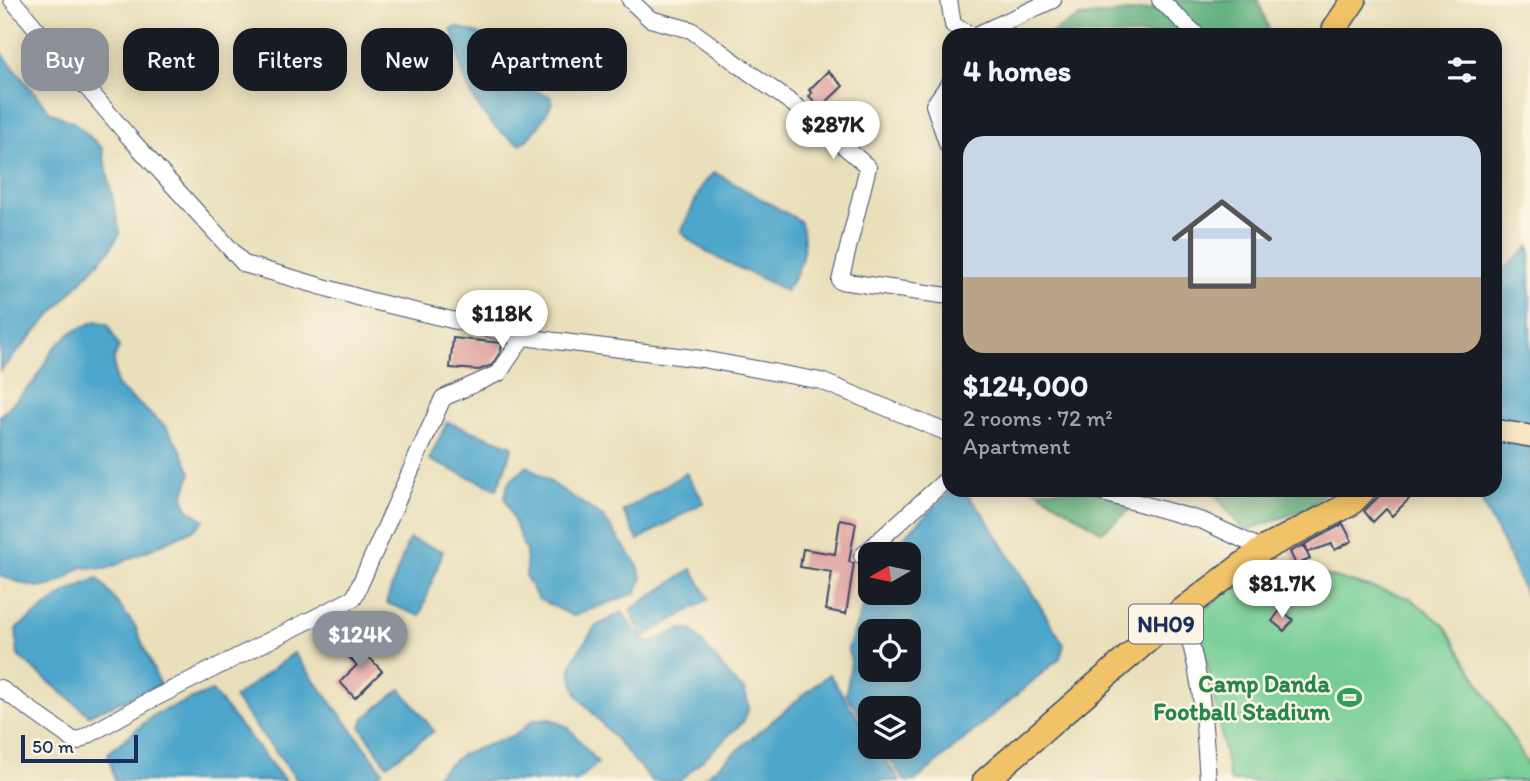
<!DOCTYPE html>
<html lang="en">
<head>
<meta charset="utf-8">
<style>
  :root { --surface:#171b24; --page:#20242c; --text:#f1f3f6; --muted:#9ea1a6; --accent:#8c9099 }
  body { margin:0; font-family:Itim,sans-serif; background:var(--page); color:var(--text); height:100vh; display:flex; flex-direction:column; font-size:26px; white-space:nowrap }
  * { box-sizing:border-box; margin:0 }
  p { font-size:23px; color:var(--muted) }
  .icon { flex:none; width:38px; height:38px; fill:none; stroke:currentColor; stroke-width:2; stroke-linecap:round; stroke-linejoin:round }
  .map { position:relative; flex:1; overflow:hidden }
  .details { position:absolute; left:942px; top:28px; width:560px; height:469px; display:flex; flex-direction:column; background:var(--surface); border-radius:21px; box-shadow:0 4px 18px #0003 }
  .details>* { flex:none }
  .top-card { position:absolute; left:21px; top:28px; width:665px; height:63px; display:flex; gap:14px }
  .needle { width:46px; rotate:261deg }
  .controls { position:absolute; left:858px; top:542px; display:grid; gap:14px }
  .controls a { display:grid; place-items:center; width:63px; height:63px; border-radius:14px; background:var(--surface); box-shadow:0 4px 18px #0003; font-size:35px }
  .scale { position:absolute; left:21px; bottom:18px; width:117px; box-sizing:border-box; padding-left:7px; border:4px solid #1b2f5e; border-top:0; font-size:19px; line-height:24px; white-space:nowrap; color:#1b2f5e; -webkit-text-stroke:5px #fcf5e5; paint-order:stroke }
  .price { position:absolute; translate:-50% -60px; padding:0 16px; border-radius:24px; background:#fff; color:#222; font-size:23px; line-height:46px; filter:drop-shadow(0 2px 4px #0008) }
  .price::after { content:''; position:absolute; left:50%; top:42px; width:21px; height:16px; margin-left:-10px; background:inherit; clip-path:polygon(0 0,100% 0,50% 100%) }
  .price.active { background:var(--accent); color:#fff }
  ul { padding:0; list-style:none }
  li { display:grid; align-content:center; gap:14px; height:371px; padding:0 21px }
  li span { display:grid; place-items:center; height:217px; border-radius:21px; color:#555 }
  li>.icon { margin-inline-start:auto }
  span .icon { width:126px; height:126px; fill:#fffc; stroke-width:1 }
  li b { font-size:30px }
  h2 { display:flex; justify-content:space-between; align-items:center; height:84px; padding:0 21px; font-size:30px }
  .chip { padding:0 24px; border-radius:21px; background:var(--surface); box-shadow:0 4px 18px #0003; font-size:24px; line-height:63px }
  .chip.active { background:var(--accent); color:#fff }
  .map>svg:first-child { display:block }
  .green { fill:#76ce94; stroke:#487e79; stroke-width:2 }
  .forest { fill:#60b17e; stroke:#3e706e; stroke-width:2 }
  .water { fill:#4ea6cb; stroke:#346a94; stroke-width:2; fill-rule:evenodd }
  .building { fill:#e1a5a1 }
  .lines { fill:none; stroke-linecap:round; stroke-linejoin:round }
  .minor-casing { stroke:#3a496c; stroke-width:18 }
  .secondary-casing { stroke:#3a496c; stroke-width:24 }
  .primary-casing { stroke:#3a496c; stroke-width:27 }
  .minor { stroke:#fff; stroke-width:16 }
  .secondary { stroke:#f9e7c3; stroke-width:21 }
  .primary { stroke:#f1c369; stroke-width:24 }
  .labels { text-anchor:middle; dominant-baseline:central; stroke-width:5; stroke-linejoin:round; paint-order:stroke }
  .shield { fill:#fcf5e5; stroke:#5e6a86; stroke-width:2 }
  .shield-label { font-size:23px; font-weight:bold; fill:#1b2f5e }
  .leisure-label { font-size:24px; font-weight:bold; fill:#27864d; stroke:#fcf5e5; text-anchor:end }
</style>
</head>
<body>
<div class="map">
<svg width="1530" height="781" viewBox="0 0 1530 781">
  <rect width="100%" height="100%" fill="#fcf5e5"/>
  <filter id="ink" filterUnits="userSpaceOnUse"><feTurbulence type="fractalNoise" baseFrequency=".0143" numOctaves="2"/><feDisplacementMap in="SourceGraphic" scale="14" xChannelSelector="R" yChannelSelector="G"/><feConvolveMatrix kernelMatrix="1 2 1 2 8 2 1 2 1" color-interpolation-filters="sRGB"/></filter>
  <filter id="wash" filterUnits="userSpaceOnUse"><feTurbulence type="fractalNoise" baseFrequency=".00686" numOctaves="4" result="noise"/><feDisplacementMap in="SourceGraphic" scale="28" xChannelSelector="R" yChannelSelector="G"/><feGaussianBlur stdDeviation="1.57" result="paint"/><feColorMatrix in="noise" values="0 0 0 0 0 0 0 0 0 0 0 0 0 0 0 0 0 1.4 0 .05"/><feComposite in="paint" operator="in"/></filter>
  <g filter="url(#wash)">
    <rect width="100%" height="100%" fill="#e9dfba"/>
    <path class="green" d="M1268,560L1410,598L1444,625L1530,768V781H1230L1198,615Z"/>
    <path class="forest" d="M1162,0H1258L1271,35H1048L1079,17L1151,10Z
      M1036,490H1155L1102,532Z
      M1211,490H1328L1307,509L1245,531Z"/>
    <path class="water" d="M457,27L494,39L499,44L505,63L526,88L550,96L552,103C544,117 536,136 520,144C489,130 470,99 461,67C457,55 457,41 451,30Z
      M0,51L50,112L75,123L102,148L120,233L109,251L0,371Z
      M714,172L800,221C809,243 801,273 785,291C751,270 710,261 681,232L702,186Z
      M1530,246V606L1508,554L1476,490H1494L1495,278Z
      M96,321L108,324L119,347L114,359L116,385L166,427L181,450L191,473L183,498L189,510L204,520L195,529L118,564L106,569L81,567C47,595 40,589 0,576V416L35,381L53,349L72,332Z
      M447,422L513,446L497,489L429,460Z
      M527,466L604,518L638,566L642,579L636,593L573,616L538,599L526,577V552L505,498L508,483Z
      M686,473L704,502L638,540L623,511Z
      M950,492L965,493L983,513L1064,645L1060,658L915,781H905L882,747H908V709H870V729L846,694L851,662L848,648L870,588V593H908V555H891L904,537ZM870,632H908V670H870Z
      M409,539L443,551L420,616L386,603Z
      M692,569L709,599L643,637L630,610Z
      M98,578L135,626L160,685L89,715L18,656L16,629L66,592Z
      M622,612L642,640L651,643L681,629L692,630L732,679L745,691L749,708L743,722L680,781H652L577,695L570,671L576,655L595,627Z
      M294,653L383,771L369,781H298L234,698Z
      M829,674L870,736V747H877L900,781H700Z
      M401,689L434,731L387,765L361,727L364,718Z
      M212,691L285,781H115L108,753L155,714Z
      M551,719L569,728L598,763L577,781H429L461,755L517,734L533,720Z"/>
    <g id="blocks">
      <path class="building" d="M828,71L843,86L822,106L819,103L818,105L809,96L812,93L809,90Z
        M453,338L502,343L501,351L492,365L479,370L450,368Z
        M1385,490H1406L1412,496L1392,516L1386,509L1373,522L1364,511Z
        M840,520L856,523L849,562L854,563L846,614L826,610L832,572L800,567L803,549L835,554Z
        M1343,524L1352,541L1335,550L1332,544L1308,552L1305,544Z
        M1303,545L1310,559L1296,565L1290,552Z
        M1281,609L1293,620L1284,631L1272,621Z
        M354,641L382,671L355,698L340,682L357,665L343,651Z"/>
    </g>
  </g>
  <g filter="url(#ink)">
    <use href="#blocks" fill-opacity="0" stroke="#3a496c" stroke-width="2"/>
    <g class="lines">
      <defs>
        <path id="minor" d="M12,0L129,137L244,264L368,300L523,337L702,359L821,381L948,433
          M630,0L650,19L691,30L804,112L868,167L840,281L948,296
          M949,0L953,25L971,35
          M1160,0L1197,35
          M976,35L1053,0
          M948,85L934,105L948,146
          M1092,490L1203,521L1263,549
          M862,556L948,478
          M1180,612C1202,665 1204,724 1208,781
          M0,688L76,742L149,701L354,598L443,398L499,373L523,337"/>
        <path id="secondary" d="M1494,430L1530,436"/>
        <path id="primary" d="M1333,35L1335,28L1354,0
          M985,781L1180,612L1263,549L1350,504L1364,490"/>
      </defs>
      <use href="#minor" class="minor-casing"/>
      <use href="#secondary" class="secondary-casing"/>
      <use href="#primary" class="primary-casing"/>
      <use href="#minor" class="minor"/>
      <use href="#secondary" class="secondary"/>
      <use href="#primary" class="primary"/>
    </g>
  </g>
  <defs>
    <symbol id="stadium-bare" viewBox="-9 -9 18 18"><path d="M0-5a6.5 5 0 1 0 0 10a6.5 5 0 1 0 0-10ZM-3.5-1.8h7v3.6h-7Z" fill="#2e9e5b" stroke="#fcf5e5" stroke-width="2.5" paint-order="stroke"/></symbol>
  </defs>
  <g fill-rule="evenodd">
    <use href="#stadium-bare" x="1332" y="680" width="35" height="35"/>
  </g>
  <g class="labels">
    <rect class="shield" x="1129" y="604.5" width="74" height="39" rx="5"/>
    <g class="shield-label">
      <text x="1166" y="624">NH09</text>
    </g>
    <g class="leisure-label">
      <text x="1330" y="683">Camp Danda<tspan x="1330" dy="28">Football Stadium</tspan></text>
    </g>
  </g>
</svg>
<div class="controls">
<a><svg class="needle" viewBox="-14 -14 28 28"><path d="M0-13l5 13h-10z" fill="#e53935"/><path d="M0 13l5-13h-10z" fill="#9ea1a6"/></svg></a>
<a><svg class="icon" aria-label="locate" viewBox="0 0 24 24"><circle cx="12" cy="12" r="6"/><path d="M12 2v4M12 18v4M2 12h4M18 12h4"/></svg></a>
<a><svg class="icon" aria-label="layers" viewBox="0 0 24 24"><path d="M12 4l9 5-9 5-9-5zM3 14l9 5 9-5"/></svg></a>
</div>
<div class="scale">50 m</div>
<b class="price" style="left:833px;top:161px">$287K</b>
<b class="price" style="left:502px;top:350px">$118K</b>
<b class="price" style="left:1282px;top:620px">$81.7K</b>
<b class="price active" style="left:360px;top:671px">$124K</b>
<div class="top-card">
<a class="chip active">Buy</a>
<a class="chip">Rent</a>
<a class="chip">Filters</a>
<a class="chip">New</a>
<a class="chip">Apartment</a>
</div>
<section class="details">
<h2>4 homes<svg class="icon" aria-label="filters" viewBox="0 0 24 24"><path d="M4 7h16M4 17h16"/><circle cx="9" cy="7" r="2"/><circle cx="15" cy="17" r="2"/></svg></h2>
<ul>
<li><span style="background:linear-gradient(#c9d6e8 65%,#b9a48a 0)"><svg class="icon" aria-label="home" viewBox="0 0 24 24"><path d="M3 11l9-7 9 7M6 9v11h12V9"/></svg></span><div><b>$124,000</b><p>2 rooms · 72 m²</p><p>Apartment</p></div></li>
</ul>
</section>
</div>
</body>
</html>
